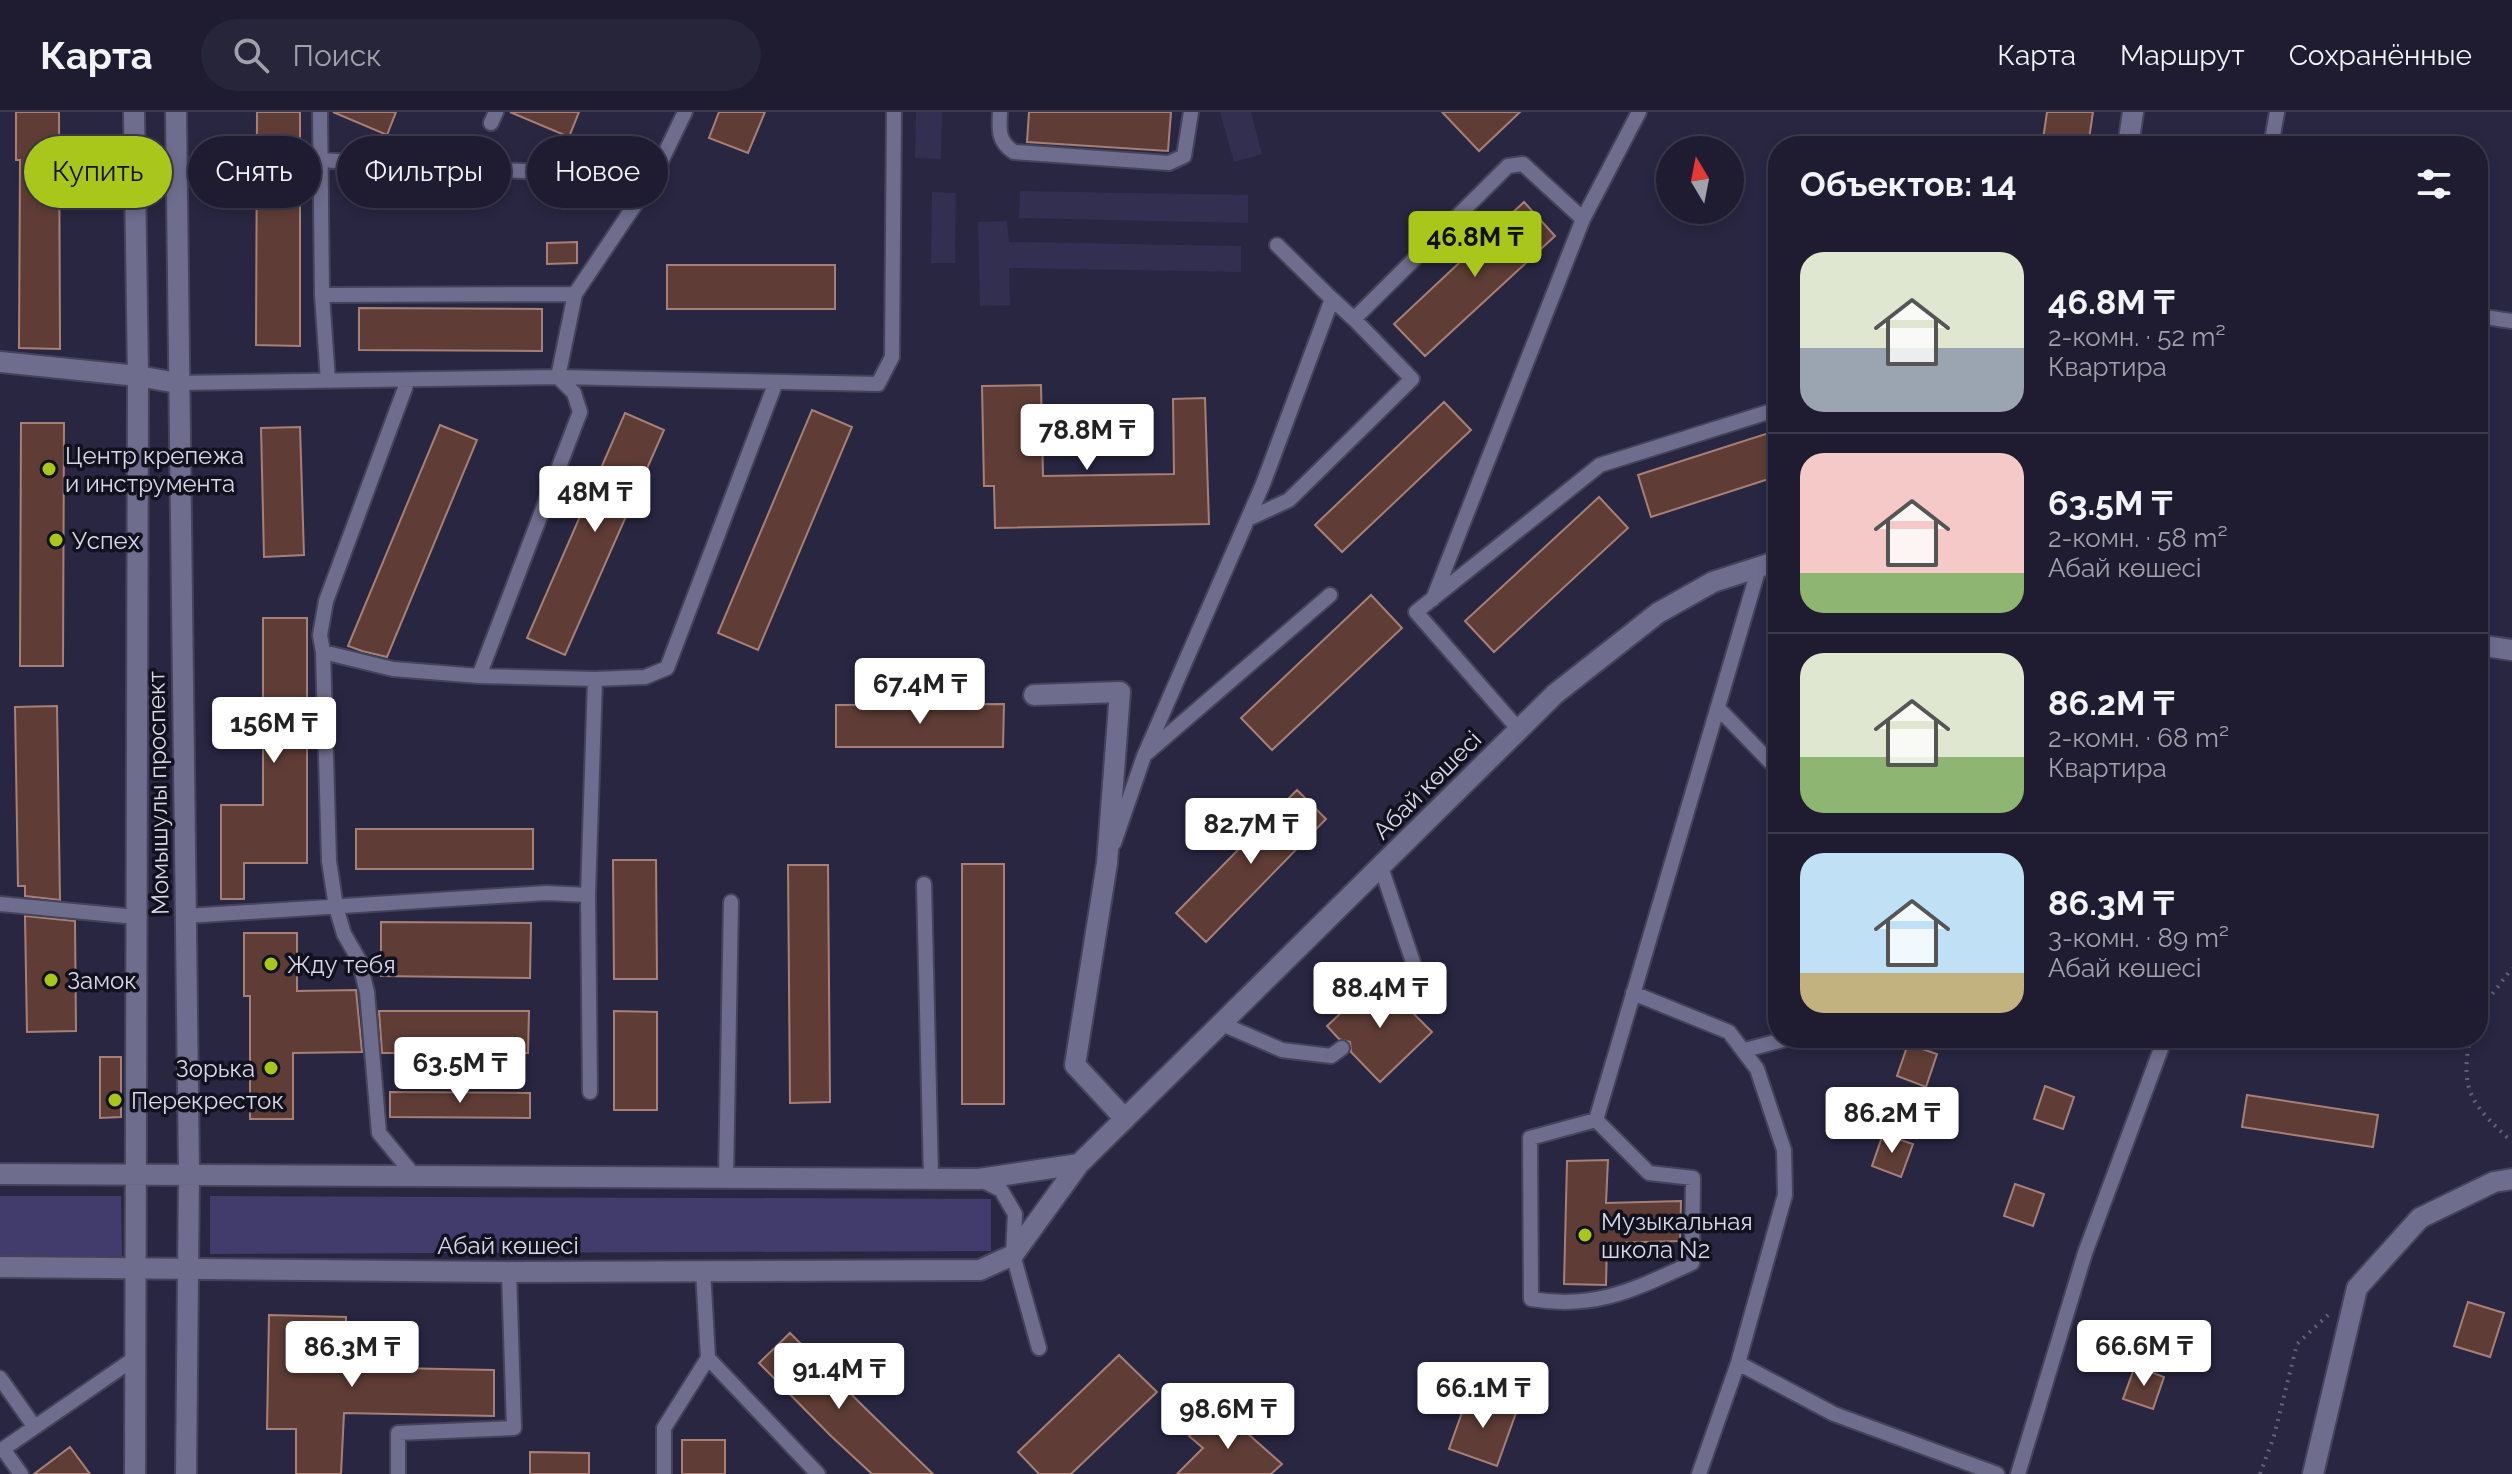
<!DOCTYPE html>
<html lang="ru">
<head>
<meta charset="utf-8">
<style>
  :root { --surface:#1f1c32; --page:#27253a; --text:#f1f3f6; --muted:#a1a1ac; --line:#3c3a4d; --accent:#a9c71b }
  body { margin:0; font-family:Raleway,sans-serif; background:var(--page); color:var(--text); height:100vh; display:flex; flex-direction:column; font-size:30px; white-space:nowrap }
  * { box-sizing:border-box; margin:0 }
  p { font-size:26px; color:var(--muted) }
  .icon { flex:none; width:44px; height:44px; fill:none; stroke:currentColor; stroke-width:2; stroke-linecap:round; stroke-linejoin:round }
  .map { position:relative; flex:1; overflow:hidden }
  .panel { position:absolute; left:1768px; top:24px; width:720px; height:912px; display:flex; flex-direction:column; background:var(--surface); border-radius:32px; box-shadow:0 4px 12px #0003,0 0 0 2px var(--line) }
  .panel>* { flex:none }
  .top-card { position:absolute; left:24px; top:24px; width:760px; height:72px; display:flex; gap:16px }
  .needle { width:52px; rotate:350deg }
  .buttons { position:absolute; left:1656px; top:24px; display:grid; gap:16px }
  .buttons a { display:grid; place-items:center; width:88px; height:88px; border-radius:50%; background:var(--surface); box-shadow:0 4px 12px #0003,0 0 0 2px var(--line); font-size:40px }
  .price { position:absolute; translate:-50% -68px; padding:0 18px; border-radius:8px; background:#fff; color:#222; font-size:26px; line-height:52px; filter:drop-shadow(0 2px 4px #0008) }
  .price::after { content:''; position:absolute; left:50%; top:48px; width:24px; height:18px; margin-left:-12px; background:inherit; clip-path:polygon(0 0,100% 0,50% 100%) }
  .price.current { background:var(--accent); color:#111 }
  ul { padding:0; list-style:none }
  li { display:flex; align-items:center; gap:24px; height:200px; padding:0 32px }
  li+li { border-top:2px solid var(--line) }
  li span { display:grid; place-items:center; flex:none; width:224px; height:160px; border-radius:24px; color:#555 }
  li>.icon { margin-inline-start:auto }
  span .icon { width:96px; height:96px; fill:#fffc; stroke-width:1 }
  li b { font-size:34px }
  h2 { display:flex; justify-content:space-between; align-items:center; height:96px; padding:0 32px; font-size:34px }
  .tag { padding:0 28px; border-radius:36px; background:var(--surface); box-shadow:0 4px 12px #0003,0 0 0 2px var(--line); font-size:28px; line-height:72px }
  .tag.current { background:var(--accent); color:#111 }
  header { display:flex; align-items:center; gap:48px; box-sizing:border-box; height:112px; padding:0 40px; background:var(--surface); border-bottom:2px solid var(--line) }
  header strong { font-size:38px }
  nav { display:flex; gap:44px; margin-inline-start:auto; font-size:28px }
  .search { width:560px; height:72px; background:var(--page); display:flex; align-items:center; gap:20px; box-sizing:border-box; padding:0 28px; border-radius:44px; color:var(--muted); font-size:30px }
  .map>svg:first-child { display:block }
  .built { fill:#322f51 }
  .green { fill:#413c6b }
  .building { fill:#5f3d36; stroke:#a68077; stroke-width:2 }
  .lines { fill:none; stroke-linecap:round; stroke-linejoin:round }
  .lane-casing { stroke:#45435a; stroke-width:18 }
  .street-casing { stroke:#45435a; stroke-width:24 }
  .secondary-casing { stroke:#45435a; stroke-width:24 }
  .path { stroke:#64627a; stroke-width:4; stroke-dasharray:2 6; stroke-linecap:butt }
  .lane { stroke:#6f6d8e; stroke-width:14 }
  .street { stroke:#6f6d8e; stroke-width:20 }
  .secondary { stroke:#6f6d8e; stroke-width:20 }
  .poi-dot { fill:#a9c71b; stroke:#12111e; stroke-width:3 }
  .labels { text-anchor:middle; dominant-baseline:central; stroke-width:7; stroke-linejoin:round; paint-order:stroke }
  .poi-label { font-size:24px; fill:#d8d8ea; stroke:#12111e; text-anchor:start }
  .street-label { font-size:24px; fill:#d8d8ea; stroke:#12111e }
</style>
</head>
<body>
<header>
<strong>Карта</strong>
<div class="search"><svg class="icon" aria-label="search" viewBox="0 0 24 24"><circle cx="10" cy="10" r="6"/><path d="M15 15l6 6"/></svg>Поиск</div>
<nav><a>Карта</a><a>Маршрут</a><a>Сохранённые</a></nav>
</header>
<div class="map">
<svg width="2512" height="1362" viewBox="0 0 2512 1362">
  <rect width="100%" height="100%" fill="#292642"/>
  <path class="built" d="M916,0H942L941,47L915,46Z
    M1220,0H1251L1262,42L1234,50Z
    M1020,79L1248,83V111L1019,106Z
    M932,80L956,81L955,151H931Z
    M1007,109L1009,130L1241,134V160L1009,156L1010,193L980,194L978,110Z"/>
  <path class="green" d="M0,1084H121L122,1144H0Z
    M210,1084L991,1087V1139L210,1142Z"/>
  <path class="building" d="M16,0H59L60,237L19,236L20,48H16Z
    M257,0H300V234L256,233Z
    M333,0H396L387,23Z
    M510,0H579L569,25Z
    M719,0H765L748,41L709,26Z
    M1029,0H1171L1168,39L1027,30Z
    M1442,0H1520L1479,39Z
    M2047,0H2093L2088,34H2042Z
    M1524,90L1555,124L1425,244L1394,212Z
    M577,130V151L547,152V131Z
    M667,153H835V197H667Z
    M359,196L542,197V239L359,238Z
    M1041,273L1043,364L1174,362L1173,287L1205,286L1209,412L995,416L994,374H984L982,274Z
    M1444,290L1471,318L1342,440L1315,413Z
    M812,298L852,315L758,538L718,521Z
    M625,301L664,318L565,543L527,526Z
    M21,311H64L63,554H20Z
    M440,313L477,328L387,545L362,539L348,534Z
    M300,315L304,443L264,445L261,316Z
    M1778,318V364L1651,405L1638,363Z
    M1599,385L1628,416L1494,540L1465,509Z
    M1371,483L1402,516L1272,638L1241,606Z
    M263,506H307V751H244V787H221V693H263Z
    M1004,592L1003,635H836V593Z
    M57,594L60,788L25,784V774H18L15,595Z
    M1297,678L1326,707L1206,830L1176,801Z
    M356,717H533V757H356Z
    M613,748H656L657,867H614Z
    M962,752H1004V992H962Z
    M788,753H828L830,990L790,991Z
    M25,804L75,809L76,919L27,920Z
    M381,810L531,811L530,866L381,864Z
    M244,821H297V879L356,878L362,940L293,941V1007H250V884H244Z
    M1379,865L1391,878L1394,887L1402,890L1432,920L1380,970L1351,940L1350,930L1339,927L1327,914Z
    M379,899H529L528,941H382Z
    M614,899L657,900V998H614Z
    M1908,932L1937,942L1926,975L1897,964Z
    M100,945H121V1005L100,1006Z
    M2045,974L2074,985L2063,1017L2034,1007Z
    M390,980L530,981V1006L390,1005Z
    M2247,983L2378,1003L2373,1035L2242,1015Z
    M1883,1022L1913,1032L1901,1065L1872,1054Z
    M1608,1048L1606,1091L1681,1089L1680,1129L1607,1131L1606,1173L1564,1172L1567,1049Z
    M2015,1072L2044,1082L2033,1114L2004,1104Z
    M2468,1190L2504,1201L2490,1245L2454,1234Z
    M269,1203L346,1205L345,1255L494,1258V1304L344,1301L341,1362H296V1317H267Z
    M790,1221L864,1295L933,1362H872L831,1324L759,1251Z
    M1119,1243L1157,1280L1071,1362H1039L1018,1340Z
    M2135,1254L2164,1265L2153,1297L2123,1287Z
    M1469,1281L1517,1298L1497,1354L1449,1337Z
    M1221,1298L1282,1352L1271,1362H1177L1203,1336L1189,1324Z
    M682,1328H725V1362H682Z
    M70,1335L90,1362H34Z
    M530,1340L589,1341V1362H530Z"/>
  <g class="lines">
    <defs>
      <path id="lane" d="M320,0L322,183L328,269
        M1000,0C999,18 998,30 1014,40L1169,51L1184,44L1191,0
        M491,11L496,0
        M2271,34L2277,0
        M319,48L653,66
        M1277,133L1332,187
        M575,182L653,66L685,0
        M322,183L575,182L558,265
        M2478,204L2512,209
        M558,265L574,281L580,300L479,564L595,567L588,783
        M177,271L558,265L878,272L892,245L894,0
        M1248,407L1289,388L1412,267L1354,207
        M1433,487L1583,107L1639,0
        M323,540L320,523L326,489L408,268
        M595,567L645,565L667,556L776,270
        M1719,597L1778,658
        M1520,619L1416,500L1600,353L1778,297
        M1147,641L1330,483
        M1114,731L1144,644L1263,372L1332,187L1354,207L1508,54L1523,52L1583,107
        M1381,755L1417,862L1401,880
        M924,772L931,1065
        M0,792L136,805
        M186,804L546,781L588,783L590,980
        M1633,881L1729,920L1757,957L1784,1038L1785,1083L1738,1251L1699,1362
        M1222,912L1282,938L1331,944L1342,936
        M1745,938L1790,926
        M1596,1008L1530,1026L1531,1187C1596,1198 1635,1177 1692,1151L1693,1066L1649,1061L1596,1008L1760,452
        M416,1066L379,1021L367,880L359,848L344,822L336,795L329,749L323,540L393,557L479,564
        M726,1067L731,790
        M979,1067L1001,1078L1015,1102L1013,1143L1039,1236
        M703,1159L708,1246L818,1362
        M1738,1251L1834,1302L1997,1362
        M0,1266L34,1314
        M21,1362L3,1337L135,1246
        M398,1362V1321L514,1316L509,1160
        M664,1362V1316L708,1246
        M2018,1362L2085,1141L2165,926"/>
      <path id="street" d="M0,250L138,264
        M1034,583L1120,580L1107,751L1075,953L1125,1007
        M2313,1362L2357,1176L2420,1106L2494,1070L2512,1067"/>
      <path id="secondary" d="M134,0L138,264L135,1362
        M176,0L189,1061L186,1362
        M2128,34L2133,0
        M138,264L177,271
        M2478,533L2512,538
        M0,1062L979,1067L1079,1052
        M0,1155L509,1160L980,1158L1013,1143L1079,1052L1555,582L1658,501L1713,470L1778,449"/>
    </defs>
    <use href="#lane" class="lane-casing"/>
    <use href="#street" class="street-casing"/>
    <use href="#secondary" class="secondary-casing"/>
    <path class="path" d="M2478,901L2512,856
      M2470,926C2459,981 2474,994 2512,1030
      M2260,1362L2274,1324L2297,1232L2328,1203"/>
    <use href="#lane" class="lane"/>
    <use href="#street" class="street"/>
    <use href="#secondary" class="secondary"/>
  </g>
  <g class="poi-dot">
    <circle cx="49" cy="357" r="8"/>
    <circle cx="56" cy="428" r="8"/>
    <circle cx="271" cy="852" r="8"/>
    <circle cx="51" cy="868" r="8"/>
    <circle cx="271" cy="956" r="8"/>
    <circle cx="115" cy="988" r="8"/>
    <circle cx="1585" cy="1123" r="8"/>
  </g>
  <g class="labels">
    <g class="poi-label">
      <text x="65" y="343">Центр крепежа<tspan x="65" dy="28">и инструмента</tspan></text>
      <text x="72" y="428">Успех</text>
      <text x="287" y="852">Жду тебя</text>
      <text x="67" y="868">Замок</text>
      <text x="255" y="956" text-anchor="end">Зорька</text>
      <text x="131" y="988">Перекресток</text>
      <text x="1601" y="1109">Музыкальная<tspan x="1601" dy="28">школа N2</tspan></text>
    </g>
    <g class="street-label">
      <text transform="translate(1427 673) rotate(-45)">Абай көшесі</text>
      <text transform="translate(158 681) rotate(-91)">Момышулы проспект</text>
      <text x="508" y="1133">Абай көшесі</text>
    </g>
  </g>
</svg>
<div class="buttons">
<a><svg class="needle" viewBox="-14 -14 28 28"><path d="M0-13l5 13h-10z" fill="#e53935"/><path d="M0 13l5-13h-10z" fill="#a1a1ac"/></svg></a>
</div>
<b class="price current" style="left:1475px;top:167px">46.8M ₸</b>
<b class="price" style="left:1087px;top:360px">78.8M ₸</b>
<b class="price" style="left:595px;top:422px">48M ₸</b>
<b class="price" style="left:920px;top:614px">67.4M ₸</b>
<b class="price" style="left:274px;top:653px">156M ₸</b>
<b class="price" style="left:1251px;top:754px">82.7M ₸</b>
<b class="price" style="left:1380px;top:918px">88.4M ₸</b>
<b class="price" style="left:460px;top:993px">63.5M ₸</b>
<b class="price" style="left:1892px;top:1043px">86.2M ₸</b>
<b class="price" style="left:2144px;top:1276px">66.6M ₸</b>
<b class="price" style="left:352px;top:1277px">86.3M ₸</b>
<b class="price" style="left:839px;top:1299px">91.4M ₸</b>
<b class="price" style="left:1483px;top:1318px">66.1M ₸</b>
<b class="price" style="left:1228px;top:1339px">98.6M ₸</b>
<div class="top-card">
<a class="tag current">Купить</a>
<a class="tag">Снять</a>
<a class="tag">Фильтры</a>
<a class="tag">Новое</a>
</div>
<section class="panel">
<h2>Объектов: 14<svg class="icon" aria-label="filters" viewBox="0 0 24 24"><path d="M4 7h16M4 17h16"/><circle cx="9" cy="7" r="2"/><circle cx="15" cy="17" r="2"/></svg></h2>
<ul>
<li><span style="background:linear-gradient(#dfe7d0 60%,#9aa5b1 0)"><svg class="icon" aria-label="home" viewBox="0 0 24 24"><path d="M3 11l9-7 9 7M6 9v11h12V9"/></svg></span><div><b>46.8M ₸</b><p>2-комн. · 52 m²</p><p>Квартира</p></div></li>
<li><span style="background:linear-gradient(#f6c9c9 75%,#8fb573 0)"><svg class="icon" aria-label="home" viewBox="0 0 24 24"><path d="M3 11l9-7 9 7M6 9v11h12V9"/></svg></span><div><b>63.5M ₸</b><p>2-комн. · 58 m²</p><p>Абай көшесі</p></div></li>
<li><span style="background:linear-gradient(#dfe7d0 65%,#8fb573 0)"><svg class="icon" aria-label="home" viewBox="0 0 24 24"><path d="M3 11l9-7 9 7M6 9v11h12V9"/></svg></span><div><b>86.2M ₸</b><p>2-комн. · 68 m²</p><p>Квартира</p></div></li>
<li><span style="background:linear-gradient(#bfe0f5 75%,#c2b280 0)"><svg class="icon" aria-label="home" viewBox="0 0 24 24"><path d="M3 11l9-7 9 7M6 9v11h12V9"/></svg></span><div><b>86.3M ₸</b><p>3-комн. · 89 m²</p><p>Абай көшесі</p></div></li>
</ul>
</section>
</div>
</body>
</html>
